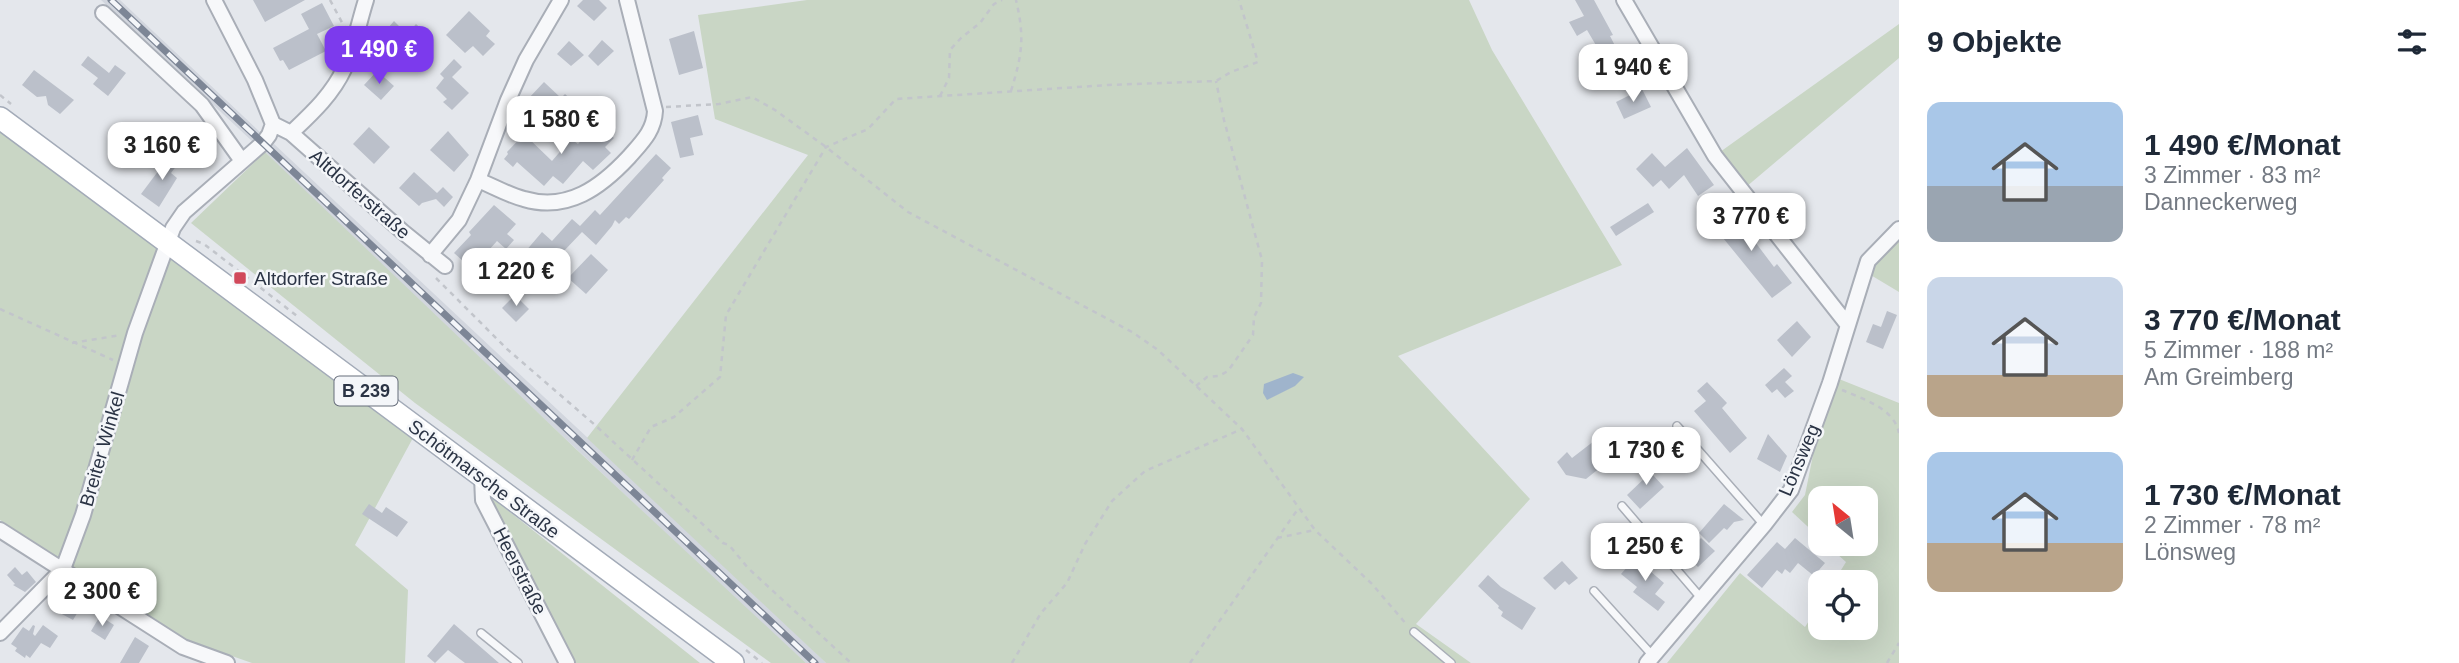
<!DOCTYPE html>
<html lang="de">
<head>
<meta charset="utf-8">
<style>
  :root { --surface:#fff; --page:#f2f2f3; --text:#1f2937; --muted:#747a83; --accent:#7c3aed }
  body { margin:0; font-family:Helvetica,sans-serif; background:var(--page); color:var(--text); height:100vh; display:flex; flex-direction:column; font-size:26px; white-space:nowrap }
  * { box-sizing:border-box; margin:0 }
  p { font-size:23px; color:var(--muted) }
  .icon { flex:none; width:38px; height:38px; fill:none; stroke:currentColor; stroke-width:2; stroke-linecap:round; stroke-linejoin:round }
  .map { position:relative; flex:1; overflow:hidden }
  .sheet { display:flex; flex-direction:column; background:var(--surface); width:560px }
  .sheet>* { flex:none }
  .needle { width:46px; rotate:330deg }
  .controls { position:absolute; left:1808px; top:486px; display:grid; gap:14px }
  .controls a { display:grid; place-items:center; width:70px; height:70px; border-radius:14px; background:var(--surface); box-shadow:0 7px 28px #0002; font-size:35px }
  .price { position:absolute; translate:-50% -60px; padding:0 16px; border-radius:14px; background:#fff; color:#222; font-size:23px; line-height:46px; filter:drop-shadow(0 2px 4px #0008) }
  .price::after { content:''; position:absolute; left:50%; top:42px; width:21px; height:16px; margin-left:-10px; background:inherit; clip-path:polygon(0 0,100% 0,50% 100%) }
  .price.selected { background:var(--accent); color:#fff }
  ul { padding:0; list-style:none }
  li { display:flex; align-items:center; gap:21px; height:175px; padding:0 28px }
  li span { display:grid; place-items:center; flex:none; width:196px; height:140px; border-radius:14px; color:#555 }
  li>.icon { margin-inline-start:auto }
  span .icon { width:84px; height:84px; fill:#fffc; stroke-width:1 }
  li b { font-size:30px }
  h2 { display:flex; justify-content:space-between; align-items:center; height:84px; padding:0 28px; font-size:30px }
  main { display:flex; flex:1; min-height:0 }
  .map>svg:first-child { display:block }
  .built { fill:#d2d6de }
  .green { fill:#c9d6c5 }
  .water { fill:#9fb4cc }
  .building { fill:#bbc0ca }
  .lines { fill:none; stroke-linecap:round; stroke-linejoin:round }
  .lane-casing { stroke:#a9aeb7; stroke-width:10 }
  .street-casing { stroke:#a9aeb7; stroke-width:18 }
  .primary-casing { stroke:#a3abb8; stroke-width:24 }
  .path { stroke:#c2c5cb; stroke-width:2.5; stroke-dasharray:5 5; stroke-linecap:butt }
  .lane { stroke:#f7f8fa; stroke-width:7 }
  .street { stroke:#f7f8fa; stroke-width:14 }
  .primary { stroke:#fff; stroke-width:21 }
  .rail-casing { stroke:#7d8696; stroke-width:7 }
  .rail { stroke:#f4f6f9; stroke-width:4.5; stroke-dasharray:13; stroke-linecap:butt }
  .poi-dot { fill:#d1495b; stroke:#f4f6f9; stroke-width:2.5 }
  .labels { text-anchor:middle; dominant-baseline:central; stroke-width:5; stroke-linejoin:round; paint-order:stroke }
  .shield { fill:#f4f6f9; stroke:#676e7b; stroke-width:2 }
  .shield-label { font-size:18px; font-weight:bold; fill:#2b3445 }
  .street-label { font-size:19px; fill:#2b3445; stroke:#f4f6f9 }
  .poi-label { font-size:19px; fill:#2b3445; stroke:#f4f6f9; text-anchor:start }
</style>
</head>
<body>
<main>
<div class="map">
<svg width="1899" height="663" viewBox="0 0 1899 663">
  <rect width="100%" height="100%" fill="#e4e7ec"/>
  <path class="built" d="M101,0H120L261,133L253,142Z
    M274,144L763,602L826,663H806L745,608L363,248L265,152Z"/>
  <path class="green" d="M807,0H1469L1492,50L1622,265L1398,356L1530,499L1416,624L1471,663H826L587,438L808,155L715,119L698,15Z
    M1899,24V58L1746,187L1720,152Z
    M0,129L414,436L355,545L408,590L405,663H252L189,641L0,520Z
    M265,152L577,450L806,663H771L415,403L191,223Z
    M1899,229V292L1864,271Z
    M1829,375L1899,403V663H1667L1740,573L1805,627L1820,604V628H1866V583H1833L1846,562L1826,544H1866V499H1820V538L1792,512L1805,495Z
    M491,497L700,663H576Z"/>
  <path class="water" d="M1293,373L1304,377L1295,386L1267,400L1263,393L1264,384Z"/>
  <path class="building" d="M253,0H305L265,22Z
    M583,0H599L607,8L594,21L577,6Z
    M1575,0H1594L1613,35L1610,36L1628,71L1599,86L1589,66L1604,59L1587,30L1577,36L1569,22L1584,16Z
    M322,3L334,26L317,34L326,51L289,70L283,60L280,61L273,48L309,29L301,14Z
    M469,11L490,31L486,36L495,44L483,56L473,46L465,53L446,35Z
    M394,21L407,34L416,24L430,37L421,47L410,37L397,50L382,35Z
    M694,31L703,68L679,75L669,39Z
    M602,40L614,51L598,66L588,56Z
    M569,41L584,55L571,66L557,54Z
    M88,56L109,73L115,65L126,73L108,96L93,84L98,78L81,65Z
    M454,59L462,67L452,77L469,93L452,110L443,102L447,99L436,88L444,78L440,74Z
    M34,70L74,100L60,114L48,105L46,96L37,97L22,85Z
    M377,71L394,86L381,100L364,85Z
    M544,82L561,98L565,94L576,104L567,114L556,105L547,114L528,99Z
    M1642,89L1651,107L1624,119L1616,102Z
    M698,115L703,135L690,138L694,155L680,158L671,122Z
    M597,123L614,138L605,147L611,153L593,170L583,161L563,184L553,176L544,186L517,162L513,167L504,159L508,154L507,152L524,134L552,161L571,139L578,144Z
    M369,127L390,147L374,164L353,144Z
    M448,131L469,155L454,172L430,150Z
    M1687,148L1714,185L1698,196L1684,175L1669,189L1661,180L1653,187L1636,169L1652,153L1665,167Z
    M171,154L180,161L171,173L177,178L159,207L141,194Z
    M656,154L671,168L662,178L664,180L629,219L626,217L619,224L615,220L612,226L596,245L582,232L563,252L559,249L542,268L525,252L542,232L552,241L572,219L580,226L595,210L600,215Z
    M414,172L437,193L443,187L453,197L444,207L436,199L422,203L419,206L399,188Z
    M1648,203L1654,212L1616,236L1610,227Z
    M494,205L516,224L507,234L514,240L506,249L497,241L472,269L454,253L471,235L469,232Z
    M1728,206L1774,267L1777,264L1792,283L1772,298L1719,233L1722,231L1711,218Z
    M591,254L608,270L586,294L568,278Z
    M515,295L529,309L516,322L502,308Z
    M1887,311L1897,315L1883,349L1866,342L1873,324L1881,327Z
    M1797,321L1811,337L1792,357L1777,340Z
    M1784,368L1792,376L1785,382L1794,391L1785,398L1777,389L1772,393L1765,385Z
    M1707,382L1727,403L1722,408L1747,438L1730,453L1694,411L1706,401L1697,391Z
    M1768,434L1787,456L1780,472L1757,459Z
    M1594,441L1611,459L1586,479L1566,475L1557,462L1567,452L1572,458Z
    M1651,461L1659,469L1652,474L1664,487L1640,509L1627,495L1648,475L1642,468Z
    M369,504L382,513L386,507L408,522L397,537L362,514Z
    M1724,504L1744,520L1734,522L1727,530L1724,528L1709,543L1699,533Z
    M1701,538L1715,551L1698,567L1685,554Z
    M1795,538L1825,563L1814,576L1798,563L1790,573L1785,569L1782,574L1777,570L1762,588L1747,575L1777,542L1785,549Z
    M1635,558L1664,583L1655,594L1665,602L1658,611L1633,592L1637,587L1621,574Z
    M1562,561L1578,578L1569,585L1565,581L1555,590L1543,578Z
    M15,567L22,575L27,571L36,582L25,592L13,585L15,584L7,575Z
    M1488,575L1501,587L1536,608L1522,630L1501,616L1503,612L1498,608L1499,606L1478,586Z
    M67,597L82,605L73,620L58,612Z
    M100,616L114,625L105,640L91,631Z
    M454,624L499,663H465L448,650L435,663L427,656Z
    M33,625L35,626L33,634L35,636L43,625L58,636L50,648L41,643L30,658L26,655L25,658L15,651L17,648L11,644L23,627L29,631Z
    M135,637L149,646L139,663H120Z"/>
  <g class="lines">
    <defs>
      <path id="lane" d="M1677,426L1764,525
        M1622,506L1701,598
        M1594,591L1653,656
        M1414,632L1451,663
        M481,633L518,663"/>
      <path id="street" d="M214,0L255,80L273,124L291,133L403,232L445,266
        M1624,0L1715,156L1847,324
        M103,13L202,105L242,161
        M291,133C311,114 332,95 344,69C354,48 359,22 366,0
        M478,180C493,186 508,195 524,199C568,212 601,187 629,157C642,142 654,131 655,111L627,0
        M430,255L459,220L478,180L508,100L526,60L561,0
        M482,477L483,500L567,663
        M0,530L183,647L227,663
        M0,633L63,569L83,515L135,333L173,228L184,212L263,143L269,135L273,124
        M1647,663L1764,525L1791,490L1830,383L1868,261L1899,229"/>
      <path id="primary" d="M0,118L733,663"/>
    </defs>
    <use href="#lane" class="lane-casing"/>
    <use href="#street" class="street-casing"/>
    <use href="#primary" class="primary-casing"/>
    <path class="path" d="M330,0L345,28
      M1011,91C1022,55 1025,38 1016,0
      M0,95L11,104
      M940,96L949,78L950,50L961,38L980,23L994,4L1002,0
      M666,107L719,104L752,97L775,110L826,147L908,212L1132,332L1158,350L1242,429L1315,530L1372,584L1407,625
      M196,241L204,244L297,316
      M436,278L507,349L595,425L723,543L729,545L748,568L851,663
      M0,309L113,360
      M72,343L121,335
      M1196,386L1207,377L1219,376L1228,371L1253,335L1254,317L1261,303L1262,260L1224,120L1216,81
      M1842,390C1863,399 1894,408 1899,433
      M632,460L651,427L674,417L720,377L726,315L826,147L868,129L896,99L1108,85L1216,81L1231,72L1258,62L1239,0
      M1277,538L1315,530
      M746,650L762,663
      M1012,663L1041,613L1067,583L1085,544L1112,501L1145,471L1242,429
      M1190,663L1298,509
      M1887,663L1899,643"/>
    <use href="#lane" class="lane"/>
    <use href="#street" class="street"/>
    <use href="#primary" class="primary"/>
    <defs>
      <path id="rail" d="M111,0L815,663"/>
    </defs>
    <use href="#rail" class="rail-casing"/>
    <use href="#rail" class="rail"/>
  </g>
  <rect class="poi-dot" x="233" y="271" width="14" height="14" rx="3.5"/>
  <g class="labels">
    <rect class="shield" x="334.5" y="376.5" width="63" height="29" rx="5"/>
    <g class="shield-label">
      <text x="366" y="391">B 239</text>
    </g>
    <g class="street-label">
      <text transform="translate(360 194) rotate(41)">Altdorferstraße</text>
      <text transform="translate(102 449) rotate(-74)">Breiter Winkel</text>
      <text transform="translate(1799 460) rotate(-67)">Lönsweg</text>
      <text transform="translate(484 479) rotate(37)">Schötmarsche Straße</text>
      <text transform="translate(520 571) rotate(63)">Heerstraße</text>
    </g>
    <g class="poi-label">
      <text x="254" y="278">Altdorfer Straße</text>
    </g>
  </g>
</svg>
<div class="controls">
<a><svg class="needle" viewBox="-14 -14 28 28"><path d="M0-13l5 13h-10z" fill="#e53935"/><path d="M0 13l5-13h-10z" fill="#747a83"/></svg></a>
<a><svg class="icon" aria-label="locate" viewBox="0 0 24 24"><circle cx="12" cy="12" r="6"/><path d="M12 2v4M12 18v4M2 12h4M18 12h4"/></svg></a>
</div>
<b class="price selected" style="left:379px;top:86px">1 490 €</b>
<b class="price" style="left:1633px;top:104px">1 940 €</b>
<b class="price" style="left:561px;top:156px">1 580 €</b>
<b class="price" style="left:162px;top:182px">3 160 €</b>
<b class="price" style="left:1751px;top:253px">3 770 €</b>
<b class="price" style="left:516px;top:308px">1 220 €</b>
<b class="price" style="left:1646px;top:487px">1 730 €</b>
<b class="price" style="left:1645px;top:583px">1 250 €</b>
<b class="price" style="left:102px;top:628px">2 300 €</b>
</div>
<section class="sheet">
<h2>9 Objekte<svg class="icon" aria-label="filters" viewBox="0 0 24 24"><path d="M4 7h16M4 17h16"/><circle cx="9" cy="7" r="2"/><circle cx="15" cy="17" r="2"/></svg></h2>
<ul>
<li><span style="background:linear-gradient(#a9c7e8 60%,#9aa5b1 0)"><svg class="icon" aria-label="home" viewBox="0 0 24 24"><path d="M3 11l9-7 9 7M6 9v11h12V9"/></svg></span><div><b>1 490 €/Monat</b><p>3 Zimmer · 83 m²</p><p>Danneckerweg</p></div></li>
<li><span style="background:linear-gradient(#c9d6e8 70%,#b9a48a 0)"><svg class="icon" aria-label="home" viewBox="0 0 24 24"><path d="M3 11l9-7 9 7M6 9v11h12V9"/></svg></span><div><b>3 770 €/Monat</b><p>5 Zimmer · 188 m²</p><p>Am Greimberg</p></div></li>
<li><span style="background:linear-gradient(#a9c7e8 65%,#b9a48a 0)"><svg class="icon" aria-label="home" viewBox="0 0 24 24"><path d="M3 11l9-7 9 7M6 9v11h12V9"/></svg></span><div><b>1 730 €/Monat</b><p>2 Zimmer · 78 m²</p><p>Lönsweg</p></div></li>
</ul>
</section>
</main>
</body>
</html>
